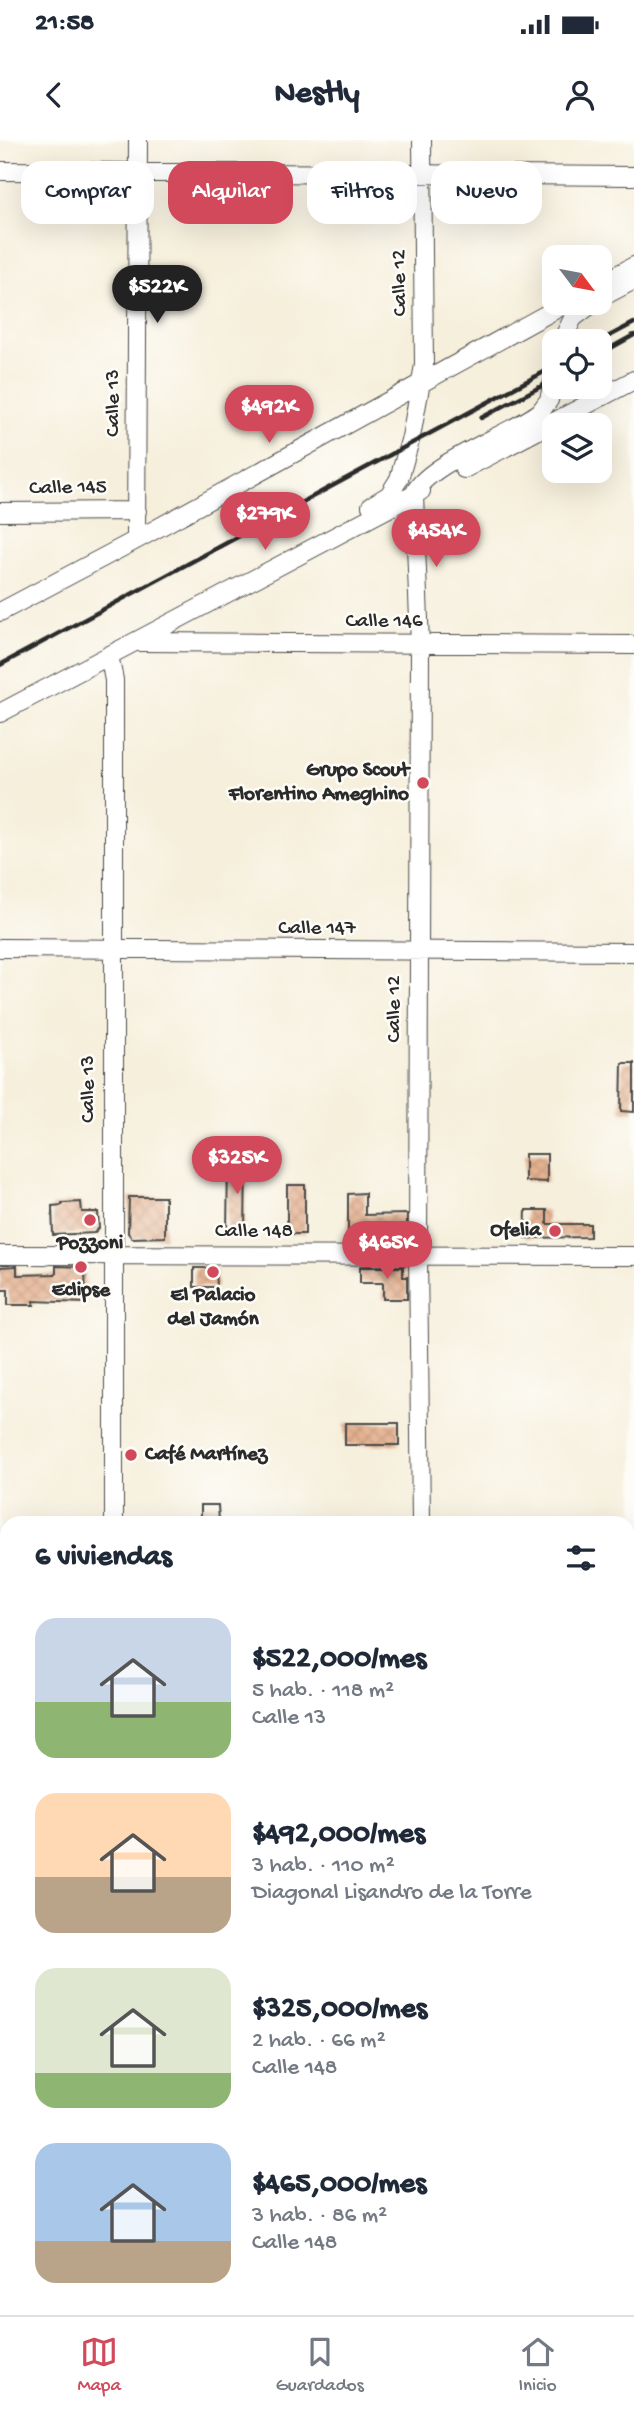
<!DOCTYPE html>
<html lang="es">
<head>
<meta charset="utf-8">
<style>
  :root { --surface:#fff; --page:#f2f2f3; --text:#1f2937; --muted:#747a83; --line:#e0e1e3; --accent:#d1495b }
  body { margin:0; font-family:"Gochi Hand",sans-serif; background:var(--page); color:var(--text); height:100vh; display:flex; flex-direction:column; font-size:26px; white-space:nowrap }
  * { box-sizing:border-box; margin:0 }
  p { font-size:23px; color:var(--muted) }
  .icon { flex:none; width:38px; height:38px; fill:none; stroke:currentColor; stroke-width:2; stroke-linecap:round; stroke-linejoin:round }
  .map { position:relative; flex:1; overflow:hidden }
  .details { position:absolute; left:0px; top:1376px; width:635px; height:800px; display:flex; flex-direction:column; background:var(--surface); border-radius:21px 21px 0 0; box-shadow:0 7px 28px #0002 }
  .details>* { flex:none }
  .hud { position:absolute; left:21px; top:21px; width:593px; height:63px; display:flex; gap:14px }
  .needle { width:46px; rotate:122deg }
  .buttons { position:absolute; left:542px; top:105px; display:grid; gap:14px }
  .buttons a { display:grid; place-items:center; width:70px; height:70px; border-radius:14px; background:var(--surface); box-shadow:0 7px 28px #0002; font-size:35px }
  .price { position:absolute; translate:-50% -60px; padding:0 16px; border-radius:24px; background:var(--accent); color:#fff; font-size:23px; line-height:46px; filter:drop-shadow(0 2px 4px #0008) }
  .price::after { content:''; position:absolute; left:50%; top:42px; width:21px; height:16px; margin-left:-10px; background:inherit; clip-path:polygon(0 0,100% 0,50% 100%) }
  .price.on { background:#222; color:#fff }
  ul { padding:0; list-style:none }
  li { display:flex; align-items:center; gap:21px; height:175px; padding:0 35px }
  li span { display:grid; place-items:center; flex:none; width:196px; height:140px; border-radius:21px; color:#555 }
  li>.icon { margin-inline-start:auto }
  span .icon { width:84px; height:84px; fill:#fffc; stroke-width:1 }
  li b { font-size:30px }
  h2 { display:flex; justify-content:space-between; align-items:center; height:84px; padding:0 35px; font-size:30px }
  .chip { padding:0 24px; border-radius:21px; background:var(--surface); box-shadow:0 7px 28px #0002; font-size:24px; line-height:63px }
  .chip.on { background:var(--accent); color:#fff }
  .status { display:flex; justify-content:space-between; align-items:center; height:49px; padding:0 35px; background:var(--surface); direction:ltr }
  .status svg { height:19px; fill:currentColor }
  header { display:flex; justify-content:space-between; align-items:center; height:91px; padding:0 35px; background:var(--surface); font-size:32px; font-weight:800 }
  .menu { display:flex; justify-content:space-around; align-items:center; height:98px; border-top:2px solid var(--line); background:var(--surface); font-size:19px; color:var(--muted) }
  .menu a { display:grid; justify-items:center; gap:4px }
  .menu .on { color:var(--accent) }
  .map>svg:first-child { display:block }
  .building { fill:url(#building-cross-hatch) }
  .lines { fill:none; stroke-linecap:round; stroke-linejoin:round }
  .minor-casing { stroke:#494846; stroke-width:20 }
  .major-casing { stroke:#494846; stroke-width:25 }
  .minor { stroke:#fff; stroke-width:18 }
  .major { stroke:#fff; stroke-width:23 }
  .rail { stroke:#2b2b2b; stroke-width:4.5 }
  .poi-dot { fill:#d1495b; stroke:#fdfcf7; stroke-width:2.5 }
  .labels { text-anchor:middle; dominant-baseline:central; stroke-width:5; stroke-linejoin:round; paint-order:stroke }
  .street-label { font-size:21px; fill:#2b2b2b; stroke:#fdfcf7 }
  .poi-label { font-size:21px; font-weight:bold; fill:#2b2b2b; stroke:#fdfcf7 }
</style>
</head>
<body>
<div class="status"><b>21:58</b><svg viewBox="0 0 49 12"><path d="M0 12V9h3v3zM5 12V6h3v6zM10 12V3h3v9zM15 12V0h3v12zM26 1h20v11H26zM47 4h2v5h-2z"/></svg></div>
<header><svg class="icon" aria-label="back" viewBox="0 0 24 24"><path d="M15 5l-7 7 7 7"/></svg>Nestly<svg class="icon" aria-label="person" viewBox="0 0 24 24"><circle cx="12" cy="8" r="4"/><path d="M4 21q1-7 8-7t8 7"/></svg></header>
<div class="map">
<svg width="634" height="2175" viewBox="0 0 634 2175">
  <defs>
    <pattern id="building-cross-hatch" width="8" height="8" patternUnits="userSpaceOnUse" patternTransform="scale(1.75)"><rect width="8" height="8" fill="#e5b291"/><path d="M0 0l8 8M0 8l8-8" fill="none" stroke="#c5997d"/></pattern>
  </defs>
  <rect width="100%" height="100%" fill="#fdfcf7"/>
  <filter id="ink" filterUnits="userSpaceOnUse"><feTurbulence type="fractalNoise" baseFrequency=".0143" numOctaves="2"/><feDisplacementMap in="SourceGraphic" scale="14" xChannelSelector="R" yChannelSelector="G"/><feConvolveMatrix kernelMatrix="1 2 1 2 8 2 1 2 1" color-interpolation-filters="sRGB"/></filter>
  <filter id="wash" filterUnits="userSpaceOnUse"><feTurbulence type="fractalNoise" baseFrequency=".00686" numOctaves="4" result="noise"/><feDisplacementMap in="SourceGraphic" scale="28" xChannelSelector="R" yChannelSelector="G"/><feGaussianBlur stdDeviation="1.57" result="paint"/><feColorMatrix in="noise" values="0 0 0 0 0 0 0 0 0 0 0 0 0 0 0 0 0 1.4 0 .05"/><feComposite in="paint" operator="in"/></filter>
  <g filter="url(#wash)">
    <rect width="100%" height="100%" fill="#f6efdc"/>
    <g id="blocks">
      <path class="building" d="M622,923H634V972L621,971Z
        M525,1014H547V1042L525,1041Z
        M228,1019H246L245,1094L227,1093Z
        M287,1045H305V1094H287Z
        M365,1053V1075L407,1074V1090L400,1098L348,1099V1054Z
        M129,1057H165V1097L132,1098L128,1093Z
        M81,1062L82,1072H98L99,1088L94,1093L53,1095L52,1066L62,1065V1063Z
        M526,1070H547V1084H590V1097L525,1098Z
        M17,1126V1135L56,1134V1126L85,1127L86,1163L33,1161L34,1165H8V1150H0V1127Z
        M360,1127H403V1137H407V1159H383V1143H360Z
        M194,1128H216L217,1147H194Z
        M345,1283H399V1305H345Z
        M201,1365H218L219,1382H201Z"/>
    </g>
  </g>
  <g filter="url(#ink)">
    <use href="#blocks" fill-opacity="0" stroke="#494846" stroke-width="2"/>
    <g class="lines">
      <defs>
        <path id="minor" d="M0,31L634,36
          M600,144L634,126
          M600,158L634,140
          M562,201L573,178L593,163
          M464,329L634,240
          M371,366L389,355L399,339L411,297L424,225L422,0
          M0,372L137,371
          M136,400L138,0
          M0,472L136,400L567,163
          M137,502L634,505
          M109,515L114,540V1382
          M0,573L421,351
          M0,808L634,812
          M0,1115L634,1116
          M421,1382L418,1115L420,505L414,355C422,326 513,293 540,272L549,260L555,233
          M628,1422H634
          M0,1423H7
          M628,1650H634
          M0,1651H7
          M628,1874H634
          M0,1877H7
          M423,2168V2175
          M117,2175L118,2168"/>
        <path id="major" d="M628,2060L634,2059
          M628,2082L634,2081
          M33,2175L68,2168
          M145,2175L180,2168"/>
      </defs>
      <use href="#minor" class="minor-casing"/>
      <use href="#major" class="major-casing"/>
      <use href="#minor" class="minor"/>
      <use href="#major" class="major"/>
      <path class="rail" d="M600,201L634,183
        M600,214L634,195
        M481,278L555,239
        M0,525L555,226"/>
    </g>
  </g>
  <g class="poi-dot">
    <circle cx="423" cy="643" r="7"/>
    <circle cx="90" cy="1080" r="7"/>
    <circle cx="555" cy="1091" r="7"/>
    <circle cx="81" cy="1127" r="7"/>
    <circle cx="213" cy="1132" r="7"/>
    <circle cx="131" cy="1315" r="7"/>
  </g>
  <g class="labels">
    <g class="street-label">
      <text transform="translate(401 143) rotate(-91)">Calle 12</text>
      <text transform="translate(114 263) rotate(-90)">Calle 13</text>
      <text transform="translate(68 349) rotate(-1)">Calle 145</text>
      <text x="384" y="482">Calle 146</text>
      <text x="317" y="789">Calle 147</text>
      <text transform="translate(395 869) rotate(-90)">Calle 12</text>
      <text transform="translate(89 949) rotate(-90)">Calle 13</text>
      <text x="254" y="1092">Calle 148</text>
    </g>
    <g class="poi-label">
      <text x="409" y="631" text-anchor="end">Grupo Scout<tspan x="409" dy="24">Florentino Ameghino</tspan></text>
      <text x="541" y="1091" text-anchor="end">Ofelia</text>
      <text x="90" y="1104">Pozzoni</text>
      <text x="81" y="1151">Eclipse</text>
      <text x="213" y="1156">El Palacio<tspan x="213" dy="24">del Jamón</tspan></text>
      <text x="145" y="1315" text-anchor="start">Café Martínez</text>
    </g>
  </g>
</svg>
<div class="buttons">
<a><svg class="needle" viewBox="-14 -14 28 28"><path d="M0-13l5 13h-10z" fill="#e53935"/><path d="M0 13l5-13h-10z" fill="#747a83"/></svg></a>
<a><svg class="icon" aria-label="locate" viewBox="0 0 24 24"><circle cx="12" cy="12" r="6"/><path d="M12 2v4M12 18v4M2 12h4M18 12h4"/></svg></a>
<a><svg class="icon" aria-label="layers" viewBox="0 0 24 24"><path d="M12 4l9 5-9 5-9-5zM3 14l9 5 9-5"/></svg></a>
</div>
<b class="price on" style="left:157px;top:185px">$522K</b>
<b class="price" style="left:269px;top:305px">$492K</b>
<b class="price" style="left:265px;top:412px">$279K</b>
<b class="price" style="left:436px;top:429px">$454K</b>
<b class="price" style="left:237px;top:1056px">$325K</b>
<b class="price" style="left:387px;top:1141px">$465K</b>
<div class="hud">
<a class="chip">Comprar</a>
<a class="chip on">Alquilar</a>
<a class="chip">Filtros</a>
<a class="chip">Nuevo</a>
</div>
<section class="details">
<h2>6 viviendas<svg class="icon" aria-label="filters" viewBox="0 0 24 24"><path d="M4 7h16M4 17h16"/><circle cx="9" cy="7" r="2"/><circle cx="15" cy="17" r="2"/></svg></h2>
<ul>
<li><span style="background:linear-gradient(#c9d6e8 60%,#8fb573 0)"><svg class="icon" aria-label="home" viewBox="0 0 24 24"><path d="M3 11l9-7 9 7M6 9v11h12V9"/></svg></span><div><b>$522,000/mes</b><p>5 hab. · 118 m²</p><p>Calle 13</p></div></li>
<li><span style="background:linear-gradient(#ffd9b3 60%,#b9a48a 0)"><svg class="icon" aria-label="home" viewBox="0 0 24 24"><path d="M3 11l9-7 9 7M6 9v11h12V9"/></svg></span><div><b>$492,000/mes</b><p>3 hab. · 110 m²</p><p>Diagonal Lisandro de la Torre</p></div></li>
<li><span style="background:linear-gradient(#dfe7d0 75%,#8fb573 0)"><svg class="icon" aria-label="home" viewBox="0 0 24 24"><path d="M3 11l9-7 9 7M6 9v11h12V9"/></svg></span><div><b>$325,000/mes</b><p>2 hab. · 66 m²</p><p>Calle 148</p></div></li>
<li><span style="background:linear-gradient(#a9c7e8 70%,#b9a48a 0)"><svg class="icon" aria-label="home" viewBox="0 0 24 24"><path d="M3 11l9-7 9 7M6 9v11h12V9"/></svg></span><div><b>$465,000/mes</b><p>3 hab. · 86 m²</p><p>Calle 148</p></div></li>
</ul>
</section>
</div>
<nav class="menu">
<a class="on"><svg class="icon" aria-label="map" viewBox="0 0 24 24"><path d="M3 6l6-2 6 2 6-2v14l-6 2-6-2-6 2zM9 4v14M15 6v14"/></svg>Mapa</a>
<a><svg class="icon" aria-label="saved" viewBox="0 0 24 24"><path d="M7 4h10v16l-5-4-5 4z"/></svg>Guardados</a>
<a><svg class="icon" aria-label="home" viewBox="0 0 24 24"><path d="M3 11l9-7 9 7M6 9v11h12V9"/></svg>Inicio</a>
</nav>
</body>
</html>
